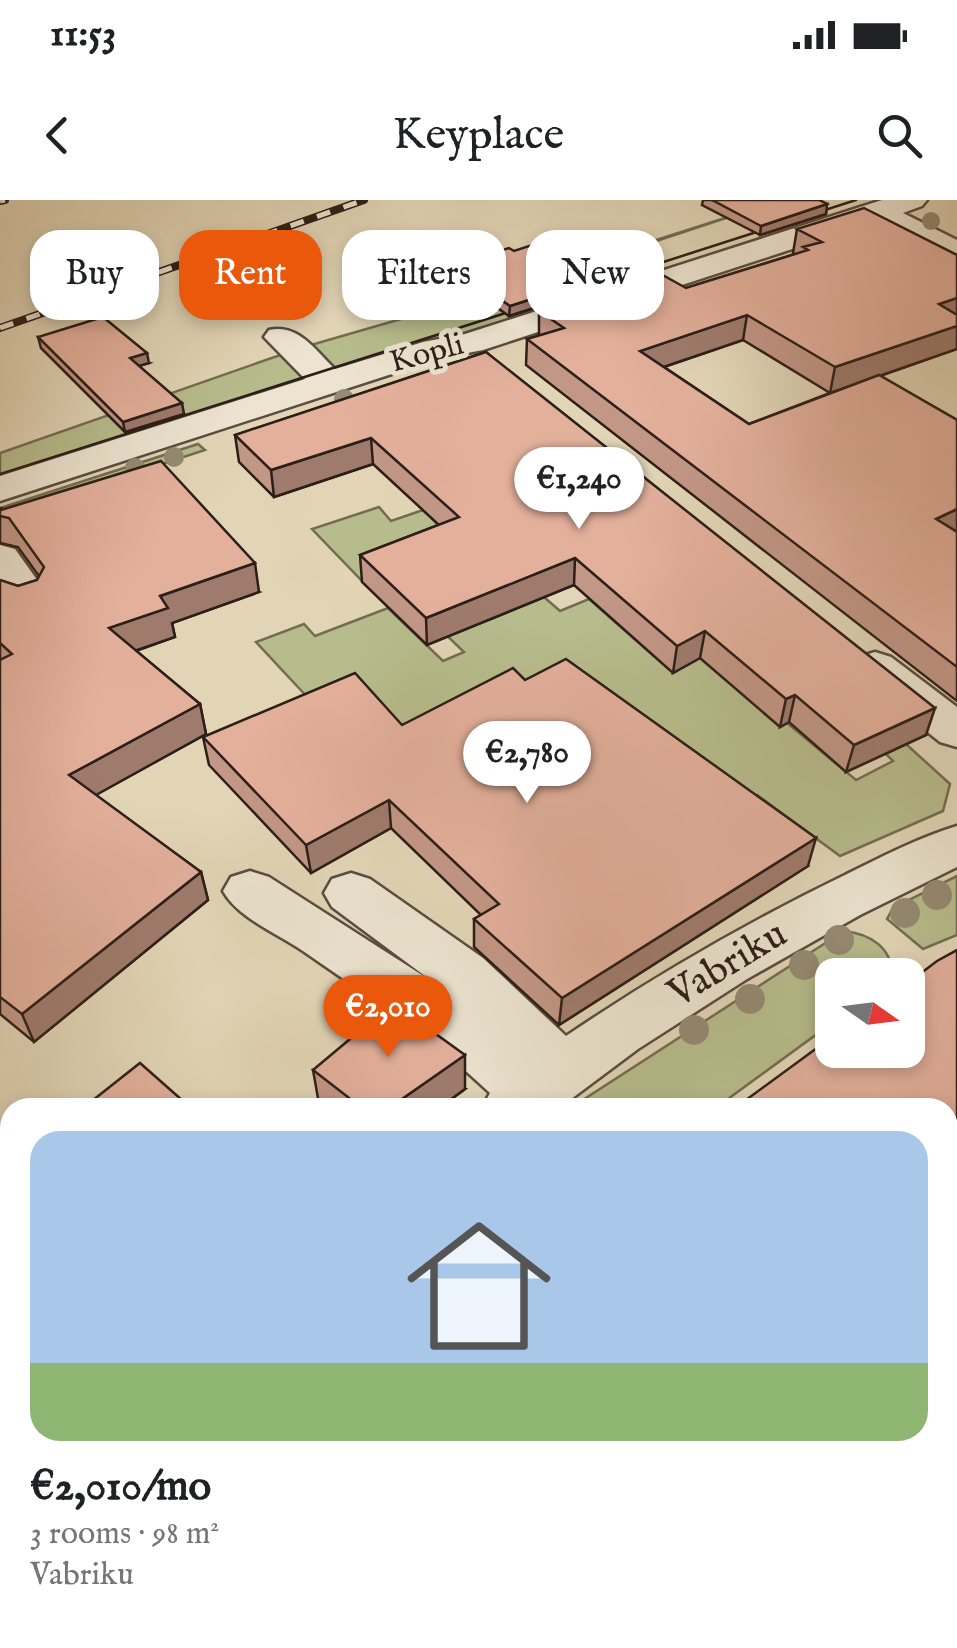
<!DOCTYPE html>
<html lang="en">
<head>
<meta charset="utf-8">
<style>
  :root { --surface:#fff; --page:#f2f2f2; --text:#202124; --muted:#757577; --line:#e0e0e0; --accent:#ea580c }
  body { margin:0; font-family:"IM FELL English",serif; background:var(--page); color:var(--text); height:100vh; display:flex; flex-direction:column; font-size:38px; white-space:nowrap }
  * { box-sizing:border-box; margin:0 }
  p { font-size:32px; color:var(--muted) }
  .icon { flex:none; width:55px; height:55px; fill:none; stroke:currentColor; stroke-width:2; stroke-linecap:round; stroke-linejoin:round }
  .map { position:relative; flex:1; overflow:hidden }
  .drawer { position:absolute; left:0px; top:898px; width:958px; height:552px; display:flex; flex-direction:column; background:var(--surface); border-radius:30px 30px 0 0; box-shadow:0 5px 15px #0003 }
  .drawer>* { flex:none }
  .hud { position:absolute; left:30px; top:30px; width:898px; height:90px; display:flex; gap:20px }
  .needle { width:65px; rotate:104deg }
  .buttons { position:absolute; left:815px; top:758px; display:grid; gap:20px }
  .buttons a { display:grid; place-items:center; width:110px; height:110px; border-radius:20px; background:var(--surface); box-shadow:0 5px 15px #0003; font-size:50px }
  .price { position:absolute; translate:-50% -85px; padding:0 22px; border-radius:35px; background:#fff; color:#222; font-size:32px; line-height:65px; filter:drop-shadow(0 2px 5px #0008) }
  .price::after { content:''; position:absolute; left:50%; top:60px; width:30px; height:22px; margin-left:-15px; background:inherit; clip-path:polygon(0 0,100% 0,50% 100%) }
  .price.current { background:var(--accent); color:#fff }
  ul { padding:0; list-style:none }
  li { display:grid; align-content:center; gap:20px; height:530px; padding:0 30px }
  li+li { border-top:2px solid var(--line) }
  li span { display:grid; place-items:center; height:310px; border-radius:30px; color:#555 }
  li>.icon { margin-inline-start:auto }
  span .icon { width:180px; height:180px; fill:#fffc; stroke-width:1 }
  li b { font-size:42px }
  .chip { padding:0 35px; border-radius:30px; background:var(--surface); box-shadow:0 5px 15px #0003; font-size:35px; line-height:90px }
  .chip.current { background:var(--accent); color:#fff }
  .status { display:flex; justify-content:space-between; align-items:center; height:70px; padding:0 50px; background:var(--surface); direction:ltr }
  .status svg { height:28px; fill:currentColor }
  header { display:flex; justify-content:space-between; align-items:center; height:130px; padding:0 30px; background:var(--surface); font-size:45px; font-weight:600 }
  .map>svg:first-child { display:block }
  .green { fill:#b7bc8c; stroke:#726d52; stroke-width:2.5 }
  .lines { fill:none; stroke-linecap:round; stroke-linejoin:round }
  .minor-casing { stroke:#5a4c40; stroke-width:5 }
  .minor { fill:#ece4d0; fill-rule:evenodd }
  .tram { stroke:#2c1e18; stroke-width:2.5 }
  .rail-casing { stroke:#2c1e18; stroke-width:8 }
  .rail { stroke:#ece4d0; stroke-width:5; stroke-dasharray:14; stroke-linecap:butt }
  .tree { fill:#958a72 }
  .wall { fill:#c39786; stroke:#2c1e18; stroke-width:2.5; fill-rule:evenodd }
  .shaded-wall { fill:#9f7b6d; stroke:#2c1e18; stroke-width:2.5 }
  .building { fill:#e3b09c; stroke:#2c1e18; stroke-width:2.5 }
  .labels { text-anchor:middle; dominant-baseline:central; stroke-width:10; stroke-linejoin:round; paint-order:stroke }
  .far-street-label { font-size:32px; fill:#2c1e18; stroke:#ece4d0 }
  .street-label { font-size:40px; fill:#2c1e18; stroke:#ece4d0 }
</style>
</head>
<body>
<div class="status"><b>11:53</b><svg viewBox="0 0 49 12"><path d="M0 12V9h3v3zM5 12V6h3v6zM10 12V3h3v9zM15 12V0h3v12zM26 1h20v11H26zM47 4h2v5h-2z"/></svg></div>
<header><svg class="icon" aria-label="back" viewBox="0 0 24 24"><path d="M15 5l-7 7 7 7"/></svg>Keyplace<svg class="icon" aria-label="search" viewBox="0 0 24 24"><circle cx="10" cy="10" r="6"/><path d="M15 15l6 6"/></svg></header>
<div class="map">
<svg width="957" height="1448" viewBox="0 0 957 1448">
  <rect width="100%" height="100%" fill="#e2d5b6"/>
  <filter id="stains"><feTurbulence type="fractalNoise" baseFrequency=".002" numOctaves="4"/><feColorMatrix values="0 0 0 0 .2 0 0 0 0 .09 0 0 0 0 .02 0 0 0 .5 -.17"/></filter>
  <radialGradient id="worn" r=".72"><stop offset=".6" stop-color="#630" stop-opacity="0"/><stop offset="1" stop-color="#630" stop-opacity=".3"/></radialGradient>
  <path class="green" d="M747,11L566,71L571,95L568,101L344,170H336L304,147L484,95Z
    M286,153L305,179L303,184L7,279L0,273V253Z
    M198,244L205,250L0,317V308Z
    M379,307L391,321L423,310L459,344L491,419L544,397L560,411L589,399L662,463L696,448L856,580L893,561L886,554L906,544L950,584L943,611L840,656L757,595L728,608L433,552L324,515L256,442L304,424L315,436L388,408L443,461L464,452L383,374L363,382L312,329Z
    M957,676V735L923,749L887,719L893,708Z
    M844,731C870,734 892,747 892,775H832V823L717,907H572Z
    M957,1110V1448H625L619,1440H948V1121Z
    M10,1363V1440H23L14,1448H0V1371Z"/>
  <g class="lines">
    <defs>
      <path id="minor" d="M882,0H927L922,6L903,13L957,40V61L875,22L483,150L441,158L0,301V276L305,179L264,137L269,130C298,123 316,151 335,169L423,142L465,134Z
        M0,345L15,349L50,398L43,407L28,411L13,407L0,389Z
        M875,452L891,457L957,507V547L940,542L859,477L852,467L859,457Z
        M957,626V667L860,715L747,779L638,849L559,908H482L490,893C433,839 367,795 303,751C277,733 238,718 223,691L231,677L250,671L269,677L433,782L332,707L324,693L332,679L351,673L370,679L483,758L566,836C655,776 748,722 845,675C881,657 918,638 957,626Z
        M10,1261V1341L0,1345V1265Z"/>
    </defs>
    <use href="#minor" class="minor-casing"/>
    <use href="#minor" class="minor"/>
    <path class="tram" d="M595,84L856,0
      M0,274L534,104"/>
    <defs>
      <path id="rail" d="M0,1L5,0
        M0,128L364,0"/>
    </defs>
    <use href="#rail" class="rail-casing"/>
    <use href="#rail" class="rail"/>
  </g>
  <g class="tree">
    <circle cx="931" cy="21" r="9"/>
    <circle cx="344" cy="199" r="10"/>
    <circle cx="174" cy="257" r="10"/>
    <circle cx="135" cy="268" r="10"/>
    <circle cx="937" cy="695" r="15"/>
    <circle cx="905" cy="713" r="15"/>
    <circle cx="839" cy="740" r="15"/>
    <circle cx="804" cy="765" r="15"/>
    <circle cx="750" cy="799" r="15"/>
    <circle cx="694" cy="830" r="15"/>
  </g>
  <path class="wall" d="M703,0H819L827,4L826,14L760,35L702,5Z
    M797,29L957,55V149L880,176L957,220V501L526,165L527,139L539,136V111L686,88L795,54L793,53ZM743,140L830,193L749,224L664,167Z
    M514,51L624,69L623,79L509,116L451,75V65Z
    M38,137L149,163L139,166L184,214L125,232L41,148Z
    M486,152L926,535L846,572L789,522L780,527L700,458L673,473L574,385L427,445L362,382L360,355L439,325L373,264L274,297L239,262L235,235Z
    M0,308L259,392L172,423L175,437L136,451L200,504L206,534L95,595L201,672L208,700L34,842L0,814V380L18,386L37,380L39,376L18,347L0,343Z
    M525,480L808,666L559,825L474,747V719L481,715L391,628L311,673L209,565L203,537L402,525Z
    M313,870L465,889L439,908H324L319,904Z"/>
  <path class="shaded-wall" d="M827,4L826,14L760,35L761,26Z
    M624,69L623,79L509,116L510,106Z
    M957,98V120L939,104Z
    M747,115L743,140L637,176L640,151Z
    M957,126V149L830,193L835,167Z
    M147,153L149,163L132,168L130,158Z
    M182,203L184,214L125,232L123,222Z
    M371,238L373,264L274,297L271,270Z
    M957,309V332L936,319Z
    M575,358L574,385L427,445L426,418Z
    M255,363L259,392L172,423L175,437L117,457L109,428L160,396Z
    M705,431L700,458L673,473L677,446Z
    M795,495L789,522L780,527L786,499Z
    M200,504L206,534L78,605L69,575Z
    M935,508L926,535L846,572L854,545Z
    M389,600L391,628L311,673L306,645Z
    M816,638L808,666L559,825L562,798Z
    M201,672L208,700L34,842L22,814Z
    M465,855V889L439,908H389Z
    M957,934V951L948,959V942Z"/>
  <path class="building" d="M712,0H819L827,4L761,26Z
    M864,8L957,55V98L939,104L957,115V126L835,167L747,115L640,151L749,224L879,175L957,220V309L936,319L957,332V467L527,139L564,128L539,111L659,73L686,88L808,50L803,47L822,42L797,29Z
    M563,35L624,69L510,106L451,65L509,48L514,51Z
    M103,117L147,153L130,158L182,203L123,222L38,137Z
    M486,152L935,508L854,545L795,495L786,499L705,431L677,446L575,358L426,418L360,355L459,317L371,238L271,270L235,235Z
    M161,261L255,363L160,396L168,408L109,428L200,504L69,575L201,672L22,814L0,797V460L12,454L0,443V380L18,386L37,380L44,367L9,318L0,316V308L1,310Z
    M566,459L816,638L562,798L474,719L499,704L389,600L306,645L203,537L355,473L402,525L513,468L525,480Z
    M957,750V934L948,942V908H735L832,837V850H908V783L937,761Z
    M393,803L465,855L389,908H362L313,870Z
    M140,863L191,908H83Z
    M216,1440H279L283,1445L280,1448H221Z
    M508,1440H621L628,1448H500Z"/>
  <g class="labels">
    <g class="far-street-label">
      <text transform="translate(427 154) rotate(-15)">Kopli</text>
    </g>
    <g class="street-label">
      <text transform="translate(728 765) rotate(-31)">Vabriku</text>
    </g>
  </g>
  <rect width="100%" height="100%" filter="url(#stains)"/>
  <rect width="100%" height="100%" fill="url(#worn)"/>
</svg>
<div class="buttons">
<a><svg class="needle" viewBox="-14 -14 28 28"><path d="M0-13l5 13h-10z" fill="#e53935"/><path d="M0 13l5-13h-10z" fill="#757577"/></svg></a>
</div>
<b class="price" style="left:579px;top:332px">€1,240</b>
<b class="price" style="left:527px;top:606px">€2,780</b>
<b class="price current" style="left:388px;top:860px">€2,010</b>
<div class="hud">
<a class="chip">Buy</a>
<a class="chip current">Rent</a>
<a class="chip">Filters</a>
<a class="chip">New</a>
</div>
<section class="drawer">
<ul>
<li><span style="background:linear-gradient(#a9c7e8 75%,#8fb573 0)"><svg class="icon" aria-label="home" viewBox="0 0 24 24"><path d="M3 11l9-7 9 7M6 9v11h12V9"/></svg></span><div><b>€2,010/mo</b><p>3 rooms · 98 m²</p><p>Vabriku</p></div></li>
</ul>
</section>
</div>
</body>
</html>
